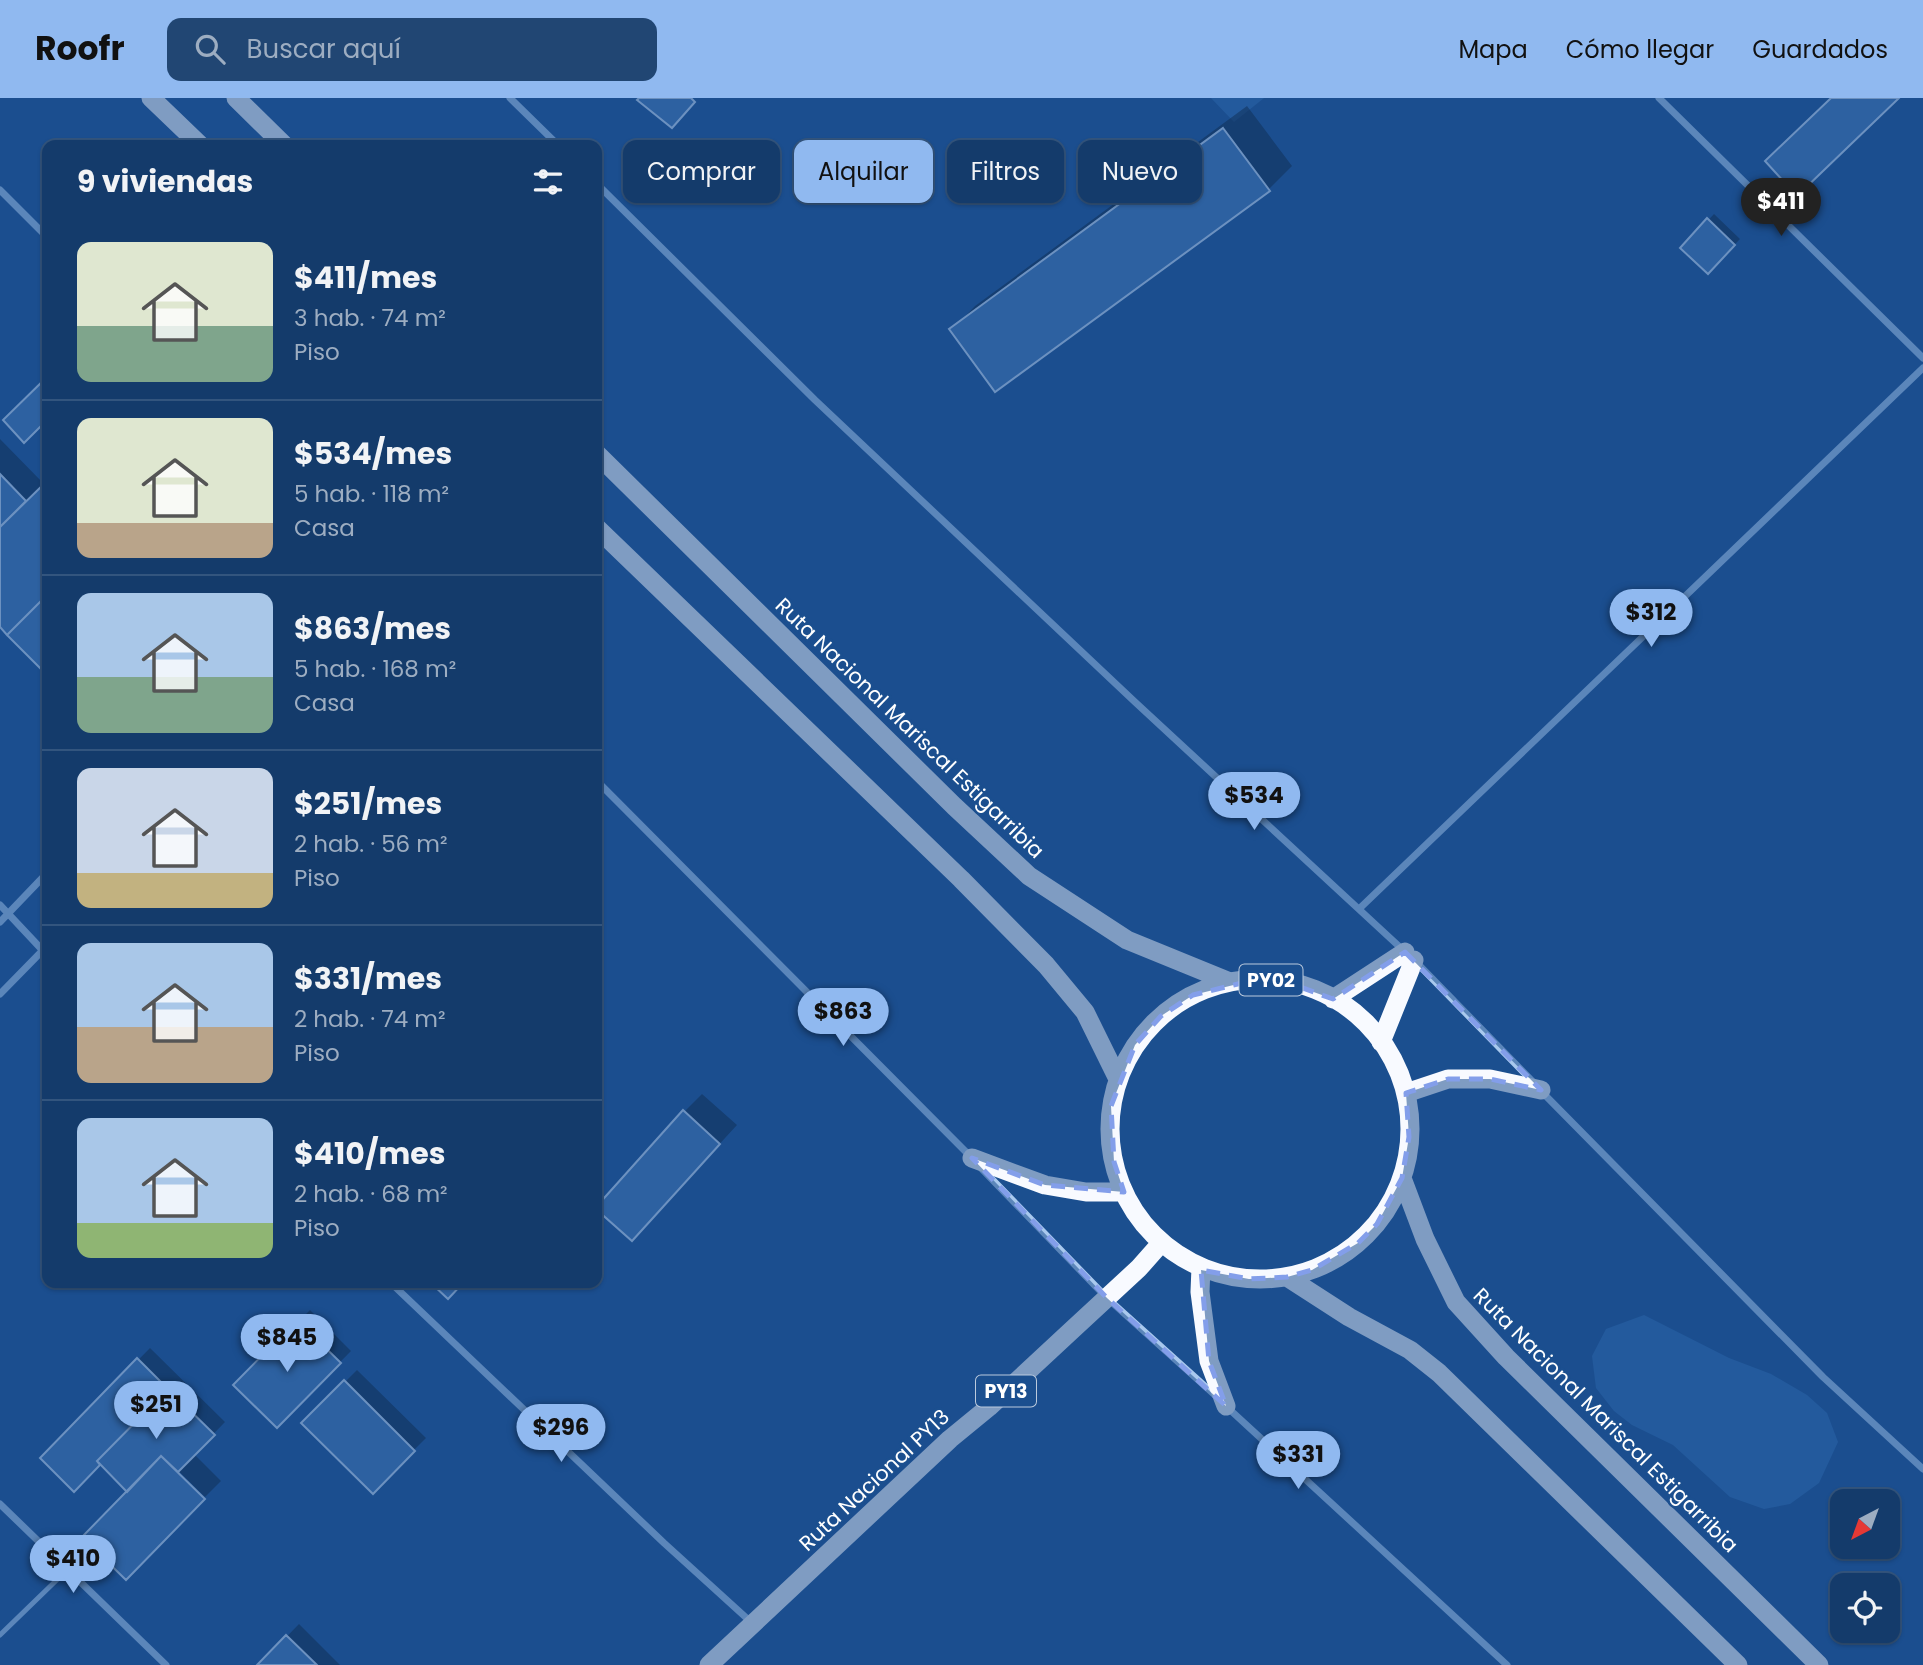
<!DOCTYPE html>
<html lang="es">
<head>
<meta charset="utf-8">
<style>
  :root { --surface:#143b6b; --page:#214673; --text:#f1f3f6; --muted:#9dadc1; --line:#33557e; --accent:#90b9f0 }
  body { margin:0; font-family:Poppins,sans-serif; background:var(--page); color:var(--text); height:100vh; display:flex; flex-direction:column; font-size:26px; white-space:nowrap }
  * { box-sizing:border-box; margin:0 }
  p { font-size:23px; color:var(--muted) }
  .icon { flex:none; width:38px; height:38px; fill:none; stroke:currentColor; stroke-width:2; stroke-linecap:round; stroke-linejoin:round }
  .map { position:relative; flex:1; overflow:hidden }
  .side { position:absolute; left:42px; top:42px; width:560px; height:1148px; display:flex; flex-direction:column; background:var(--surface); border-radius:14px; box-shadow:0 2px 5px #0004,0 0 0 2px var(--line) }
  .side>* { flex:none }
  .hud { position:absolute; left:623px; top:42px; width:665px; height:63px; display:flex; gap:14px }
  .needle { width:46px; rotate:221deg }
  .tools { position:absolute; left:1830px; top:1391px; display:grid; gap:14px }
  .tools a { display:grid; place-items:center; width:70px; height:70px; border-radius:14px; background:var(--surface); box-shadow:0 2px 5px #0004,0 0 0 2px var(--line); font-size:35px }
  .price { position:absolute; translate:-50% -60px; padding:0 16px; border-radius:24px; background:var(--accent); color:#111; font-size:23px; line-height:46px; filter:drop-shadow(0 2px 4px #0008) }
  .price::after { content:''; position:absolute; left:50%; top:42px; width:21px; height:16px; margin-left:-10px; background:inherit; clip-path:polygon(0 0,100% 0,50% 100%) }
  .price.on { background:#222; color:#fff }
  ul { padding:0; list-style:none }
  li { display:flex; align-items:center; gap:21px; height:175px; padding:0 35px }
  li+li { border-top:2px solid var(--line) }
  li span { display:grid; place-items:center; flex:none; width:196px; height:140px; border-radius:14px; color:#555 }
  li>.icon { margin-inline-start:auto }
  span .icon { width:84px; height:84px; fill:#fffc; stroke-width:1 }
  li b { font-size:30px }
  h2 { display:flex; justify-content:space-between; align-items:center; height:84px; padding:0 35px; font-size:30px }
  .pill { padding:0 24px; border-radius:14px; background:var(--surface); box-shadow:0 2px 5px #0004,0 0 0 2px var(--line); font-size:24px; line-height:63px }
  .pill.on { background:var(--accent); color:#111 }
  header { display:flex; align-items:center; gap:42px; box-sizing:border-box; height:98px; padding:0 35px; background:var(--accent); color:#111 }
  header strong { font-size:33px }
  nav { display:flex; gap:38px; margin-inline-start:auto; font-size:24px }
  .search { width:490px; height:63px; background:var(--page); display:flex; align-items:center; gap:18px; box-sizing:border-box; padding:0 24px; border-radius:14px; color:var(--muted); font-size:26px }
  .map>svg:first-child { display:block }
  .green { fill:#2e69ad }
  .shadow { fill:#0007 }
  .building { fill:#4478b7; stroke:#cfe3fa; stroke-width:2 }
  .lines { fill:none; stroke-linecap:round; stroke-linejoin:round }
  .service { stroke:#a9c9ee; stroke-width:5 }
  .minor { stroke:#a9c9ee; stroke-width:7 }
  .trunk { stroke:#f8faff; stroke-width:19 }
  .marked { fill:none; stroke:#839eea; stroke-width:5; stroke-dasharray:14 9; stroke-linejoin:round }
  .labels { text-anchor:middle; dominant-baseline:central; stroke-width:5; stroke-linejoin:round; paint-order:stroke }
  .shield { fill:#1b4f8f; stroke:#bbcadd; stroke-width:2 }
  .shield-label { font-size:19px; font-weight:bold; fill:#fff }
  .street-label { font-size:21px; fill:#fff; stroke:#1b4f8f }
</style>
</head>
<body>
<header>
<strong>Roofr</strong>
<div class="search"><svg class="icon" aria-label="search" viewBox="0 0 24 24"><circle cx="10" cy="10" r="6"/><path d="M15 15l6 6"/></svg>Buscar aquí</div>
<nav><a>Mapa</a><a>Cómo llegar</a><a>Guardados</a></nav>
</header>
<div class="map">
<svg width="1923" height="1567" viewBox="0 0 1923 1567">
  <rect width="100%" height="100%" fill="#1b4f8f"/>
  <path class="green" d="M1211,0H1264L1234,24Z
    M1644,1217L1729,1260L1771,1276L1807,1297L1827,1315L1838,1344L1819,1385L1790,1406L1764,1411L1730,1399L1673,1347L1632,1327L1614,1313L1596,1290L1592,1258L1606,1231Z"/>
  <path class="shadow" d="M1247,8L1292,68L1269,91L952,232L975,208Z
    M1714,116L1740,141L1708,174L1682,150Z
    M0,341L45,387L47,385V574L0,526Z
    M702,996L737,1027L632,1141L684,1014Z
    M310,1212L351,1253L277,1328L236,1287Z
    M150,1250L225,1324L194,1356L221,1383L205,1399L157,1352L129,1393L100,1365L74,1392L42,1360Z
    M357,1272L426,1340L373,1393L304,1325Z
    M299,1526L340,1567H259Z"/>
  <path class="building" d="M639,0H691L695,4L672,30L637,2Z
    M1831,0H1899L1797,98L1765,63Z
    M1223,30L1270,93L995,294L949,231Z
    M1707,120L1735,147L1708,176L1680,150Z
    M47,279V322L24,345L3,322Z
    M0,376L26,403L0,429Z
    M47,383V497L7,537L0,529V429Z
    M47,497V577L7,537Z
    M683,1012L720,1046L632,1143L597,1112V1108Z
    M431,1185H463L448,1201Z
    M297,1222L341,1265L277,1330L233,1287Z
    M137,1260L168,1291L97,1363L100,1367L74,1394L40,1360Z
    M344,1282L415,1353L373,1396L301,1325Z
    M168,1291L215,1337L178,1374L161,1358L127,1394L97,1363Z
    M161,1358L205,1401L126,1482L82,1439Z
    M286,1537L317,1567H257Z"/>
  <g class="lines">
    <path class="service" d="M0,1537L67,1472"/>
    <path class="minor" d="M510,0L558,47
      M1659,0L1923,260
      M597,86L815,302L1135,604L1403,852
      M0,92L47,139
      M597,683L972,1060
      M0,807L47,857
      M1359,811L1923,270
      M0,824L47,775
      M1417,865L1533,984
      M0,896L47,848
      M1541,993L1823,1279L1923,1371
      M982,1071L1107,1200L1217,1299
      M391,1185L664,1445L752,1525
      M1228,1310L1507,1567
      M0,1406L166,1567"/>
    <path class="trunk" d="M151,0L200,47
      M236,0L284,47
      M597,356L954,708L1029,778L1127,842L1230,884
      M597,430L961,781L1046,867L1085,914L1118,981
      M1110 1031a150 150 0 1 1 300 0a150 150 0 1 1-300 0Z
      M1333,901L1405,854
      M1381,944L1414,862
      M1406,995L1448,981H1490L1541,992
      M972,1060L1045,1087L1086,1094H1124
      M1402,1080L1425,1141L1456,1204L1506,1259L1819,1567
      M1201,1169L1200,1194L1209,1263L1226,1308
      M1287,1179L1349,1219L1410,1252L1439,1275L1738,1567
      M709,1567L950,1341L989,1309L1072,1232L1139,1170L1162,1144"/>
  </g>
  <path d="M0 0H1923V1567H0ZM1405,854L1541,992L1490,981H1448L1406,995L1409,1039L1402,1080L1377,1126L1358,1145L1312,1172L1287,1179L1249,1181L1201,1172L1209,1263L1226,1308L1107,1200L972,1060L1045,1087L1124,1094L1114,1064L1111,1008L1135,947L1161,918L1193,897L1258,881L1286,884L1333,901Z" fill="#1b4f8f" fill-opacity=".55" fill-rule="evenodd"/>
  <path class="marked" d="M1405,854L1541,992L1490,981H1448L1406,995L1409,1039L1402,1080L1377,1126L1358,1145L1312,1172L1287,1179L1249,1181L1201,1172L1209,1263L1226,1308L1107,1200L972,1060L1045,1087L1124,1094L1114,1064L1111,1008L1135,947L1161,918L1193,897L1258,881L1286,884L1333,901Z"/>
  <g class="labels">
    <g class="shield">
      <rect x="1239.5" y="866.5" width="63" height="31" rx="5"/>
      <rect x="976" y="1277.5" width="60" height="31" rx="5"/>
    </g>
    <g class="shield-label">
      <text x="1271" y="882">PY02</text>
      <text x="1006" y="1293">PY13</text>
    </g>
    <g class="street-label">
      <text transform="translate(910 630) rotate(44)">Ruta Nacional Mariscal Estigarribia</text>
      <text transform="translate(1606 1322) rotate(45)">Ruta Nacional Mariscal Estigarribia</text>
      <text transform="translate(874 1382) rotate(-43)">Ruta Nacional PY13</text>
    </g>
  </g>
</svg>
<div class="tools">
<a><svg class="needle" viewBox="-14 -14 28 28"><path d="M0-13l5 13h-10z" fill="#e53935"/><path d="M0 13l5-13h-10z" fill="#9dadc1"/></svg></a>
<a><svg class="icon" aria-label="locate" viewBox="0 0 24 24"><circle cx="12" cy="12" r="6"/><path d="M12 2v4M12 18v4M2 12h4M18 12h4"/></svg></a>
</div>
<b class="price on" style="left:1781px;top:140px">$411</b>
<b class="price" style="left:1651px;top:551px">$312</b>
<b class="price" style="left:1254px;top:734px">$534</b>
<b class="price" style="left:843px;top:950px">$863</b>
<b class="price" style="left:287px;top:1276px">$845</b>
<b class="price" style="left:156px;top:1343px">$251</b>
<b class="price" style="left:561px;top:1366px">$296</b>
<b class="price" style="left:1298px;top:1393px">$331</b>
<b class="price" style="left:73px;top:1497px">$410</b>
<div class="hud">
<a class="pill">Comprar</a>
<a class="pill on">Alquilar</a>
<a class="pill">Filtros</a>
<a class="pill">Nuevo</a>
</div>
<section class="side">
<h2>9 viviendas<svg class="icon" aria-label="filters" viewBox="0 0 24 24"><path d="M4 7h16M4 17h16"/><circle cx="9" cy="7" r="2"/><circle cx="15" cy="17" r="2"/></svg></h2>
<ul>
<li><span style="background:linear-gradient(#dfe7d0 60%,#7fa58c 0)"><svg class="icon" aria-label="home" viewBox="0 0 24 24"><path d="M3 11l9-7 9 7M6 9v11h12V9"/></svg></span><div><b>$411/mes</b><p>3 hab. · 74 m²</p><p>Piso</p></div></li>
<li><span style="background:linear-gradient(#dfe7d0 75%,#b9a48a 0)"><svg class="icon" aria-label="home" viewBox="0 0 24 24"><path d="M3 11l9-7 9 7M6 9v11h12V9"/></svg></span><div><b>$534/mes</b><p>5 hab. · 118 m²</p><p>Casa</p></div></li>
<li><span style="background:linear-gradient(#a9c7e8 60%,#7fa58c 0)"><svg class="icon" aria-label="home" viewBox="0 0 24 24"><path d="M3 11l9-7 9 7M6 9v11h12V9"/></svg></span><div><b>$863/mes</b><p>5 hab. · 168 m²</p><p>Casa</p></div></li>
<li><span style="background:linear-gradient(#c9d6e8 75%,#c2b280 0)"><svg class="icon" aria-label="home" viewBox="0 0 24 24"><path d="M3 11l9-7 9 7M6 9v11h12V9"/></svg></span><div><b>$251/mes</b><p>2 hab. · 56 m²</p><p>Piso</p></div></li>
<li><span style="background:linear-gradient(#a9c7e8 60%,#b9a48a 0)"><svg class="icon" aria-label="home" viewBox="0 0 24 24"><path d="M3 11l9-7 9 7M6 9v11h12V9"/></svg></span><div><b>$331/mes</b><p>2 hab. · 74 m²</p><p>Piso</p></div></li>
<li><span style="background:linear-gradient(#a9c7e8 75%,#8fb573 0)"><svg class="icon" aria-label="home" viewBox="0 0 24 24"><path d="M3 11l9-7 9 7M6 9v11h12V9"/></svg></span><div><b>$410/mes</b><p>2 hab. · 68 m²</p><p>Piso</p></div></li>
</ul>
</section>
</div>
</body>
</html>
